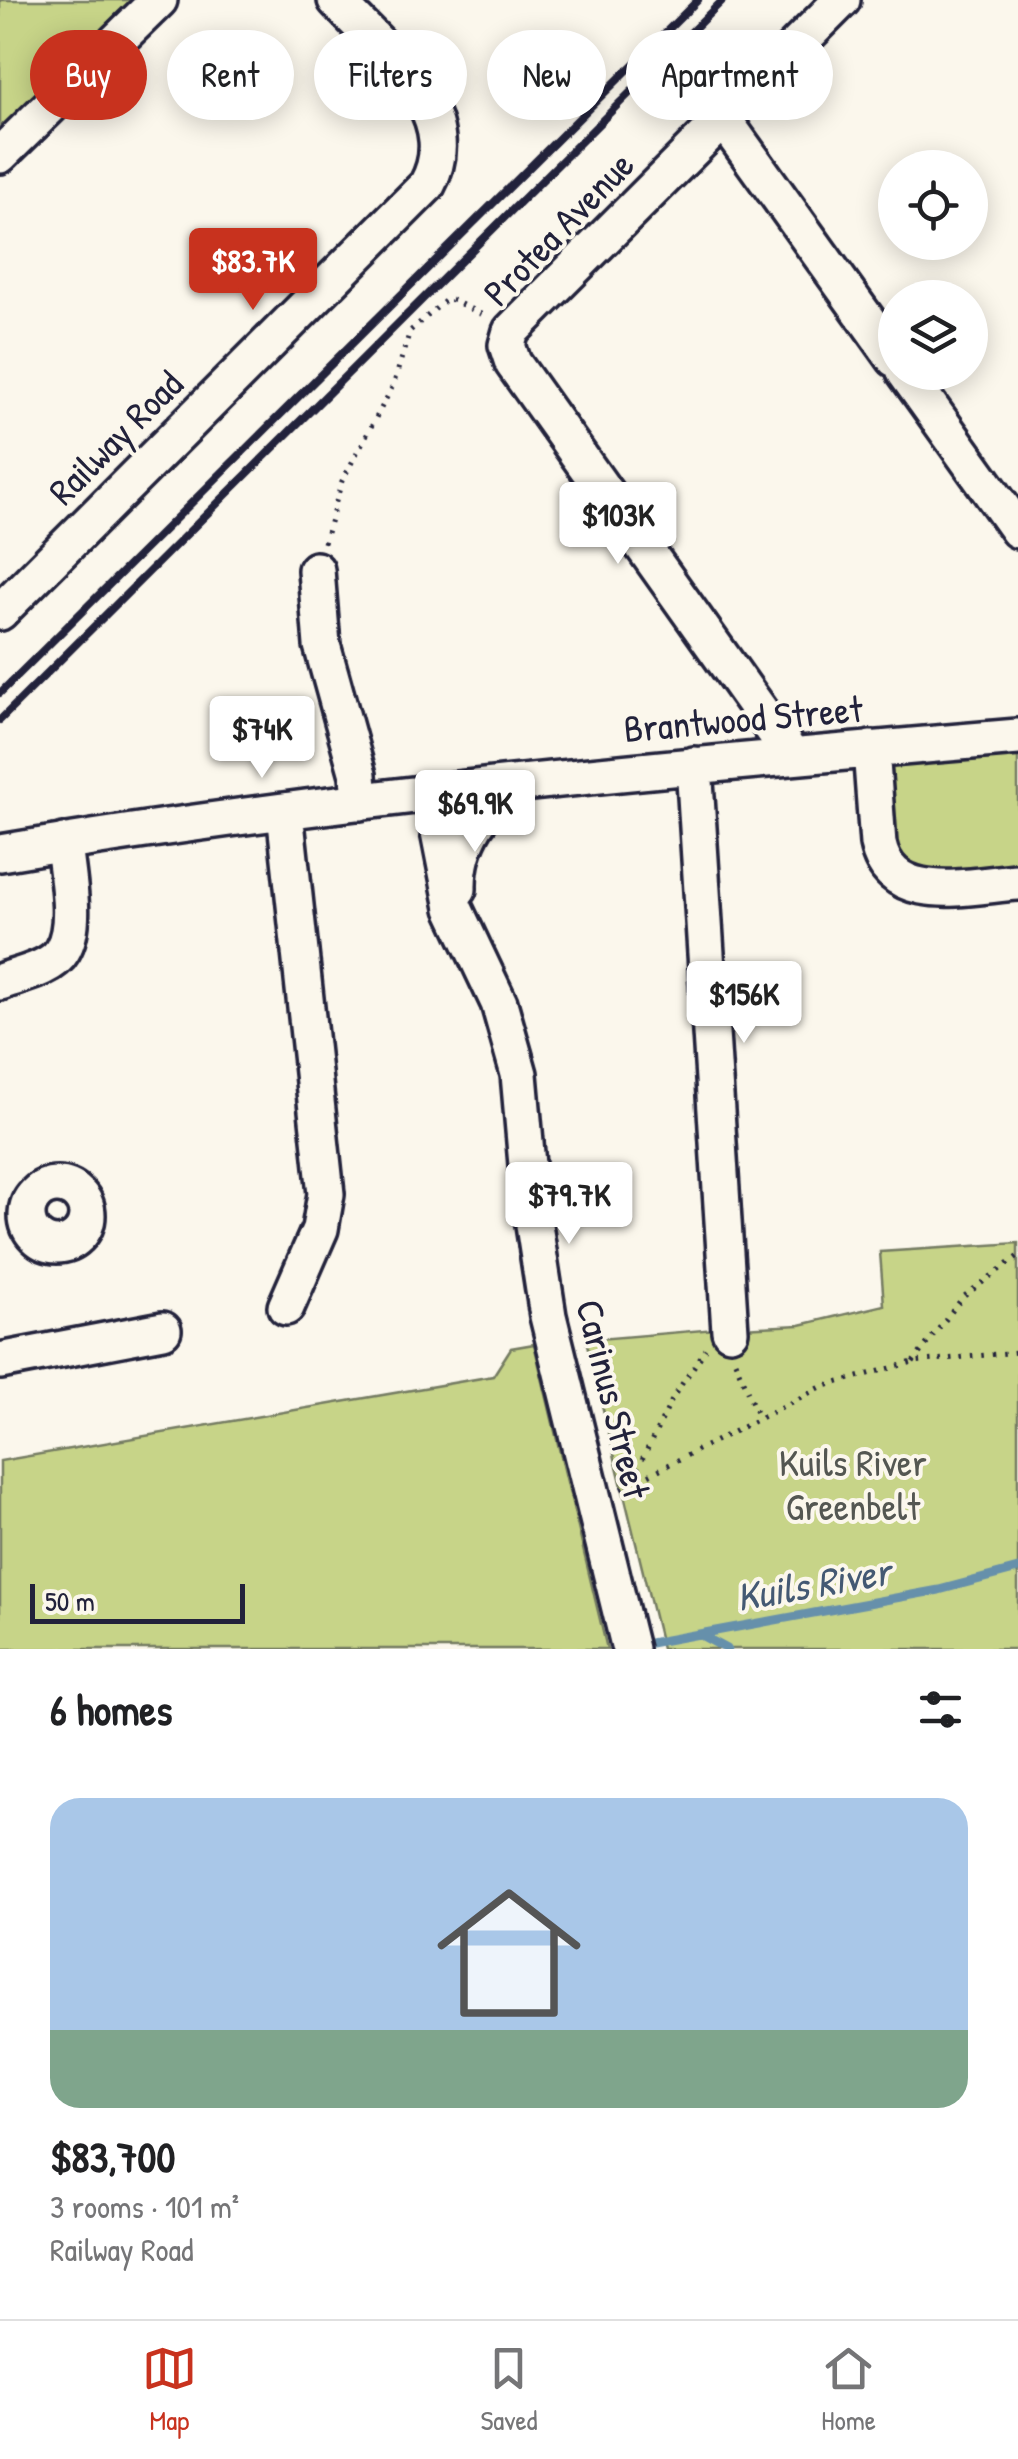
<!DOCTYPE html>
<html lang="en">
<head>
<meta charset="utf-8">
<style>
  :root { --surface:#fff; --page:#f2f2f2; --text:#202124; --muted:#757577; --line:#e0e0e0; --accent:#c8321e }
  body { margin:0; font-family:"Patrick Hand",sans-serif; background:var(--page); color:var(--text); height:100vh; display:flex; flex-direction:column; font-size:38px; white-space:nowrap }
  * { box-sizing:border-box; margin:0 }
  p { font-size:32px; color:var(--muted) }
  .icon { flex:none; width:55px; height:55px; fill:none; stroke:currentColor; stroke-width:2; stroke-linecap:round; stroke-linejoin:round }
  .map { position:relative; height:1649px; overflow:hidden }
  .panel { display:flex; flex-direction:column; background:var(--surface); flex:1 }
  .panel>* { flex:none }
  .top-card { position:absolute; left:30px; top:30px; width:960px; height:90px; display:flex; gap:20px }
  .buttons { position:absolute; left:878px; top:150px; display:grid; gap:20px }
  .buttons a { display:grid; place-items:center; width:110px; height:110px; border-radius:50%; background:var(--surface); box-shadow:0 5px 25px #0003; font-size:50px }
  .scale { position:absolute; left:30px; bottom:25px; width:215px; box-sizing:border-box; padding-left:10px; border:5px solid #22223b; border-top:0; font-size:28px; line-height:35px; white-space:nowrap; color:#22223b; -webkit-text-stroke:8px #fbf7ec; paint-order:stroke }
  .price { position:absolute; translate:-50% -85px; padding:0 22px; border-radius:10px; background:#fff; color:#222; font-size:32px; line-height:65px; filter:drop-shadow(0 2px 5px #0008) }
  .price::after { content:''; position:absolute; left:50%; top:60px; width:30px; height:22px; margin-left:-15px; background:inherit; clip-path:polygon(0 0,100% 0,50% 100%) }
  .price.on { background:var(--accent); color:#fff }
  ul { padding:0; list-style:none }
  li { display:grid; align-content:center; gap:20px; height:530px; padding:0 50px }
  li span { display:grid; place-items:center; height:310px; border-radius:30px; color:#555 }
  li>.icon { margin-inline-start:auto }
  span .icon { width:180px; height:180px; fill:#fffc; stroke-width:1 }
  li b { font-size:42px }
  h2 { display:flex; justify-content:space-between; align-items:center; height:120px; padding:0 50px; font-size:42px }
  .pill { padding:0 35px; border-radius:45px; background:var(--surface); box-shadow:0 5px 25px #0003; font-size:35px; line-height:90px }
  .pill.on { background:var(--accent); color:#fff }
  .menu { display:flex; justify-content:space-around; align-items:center; height:140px; border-top:2px solid var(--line); background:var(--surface); font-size:28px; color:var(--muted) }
  .menu a { display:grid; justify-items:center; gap:5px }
  .menu .on { color:var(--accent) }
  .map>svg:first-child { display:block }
  .green { fill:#c7d488; stroke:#747b62; stroke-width:2.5 }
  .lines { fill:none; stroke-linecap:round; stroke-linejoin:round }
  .stream { stroke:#6690ab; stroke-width:9 }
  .minor-casing { stroke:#22223b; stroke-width:42 }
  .path { stroke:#22223b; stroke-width:5; stroke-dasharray:2.5 8; stroke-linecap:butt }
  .minor { stroke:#fbf7ec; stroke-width:35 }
  .rail { stroke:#22223b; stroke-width:8 }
  .labels { text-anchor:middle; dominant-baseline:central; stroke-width:8; stroke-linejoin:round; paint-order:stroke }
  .street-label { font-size:38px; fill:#22223b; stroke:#fbf7ec }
  .park-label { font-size:38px; fill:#545752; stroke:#fbf7ec }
  .water-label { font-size:40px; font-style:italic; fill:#445973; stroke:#fbf7ec }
</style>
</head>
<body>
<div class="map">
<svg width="1018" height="1649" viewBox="0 0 1018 1649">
  <rect width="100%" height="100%" fill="#fbf7ec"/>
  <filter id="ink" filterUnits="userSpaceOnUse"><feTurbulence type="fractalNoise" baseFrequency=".01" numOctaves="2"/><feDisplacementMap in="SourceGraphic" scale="20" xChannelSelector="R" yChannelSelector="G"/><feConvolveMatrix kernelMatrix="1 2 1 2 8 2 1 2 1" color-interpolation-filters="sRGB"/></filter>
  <g filter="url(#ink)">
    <path class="green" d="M0,0H139L0,137Z
      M1018,750V869L919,873L894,852L891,765Z
      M1018,1243V1649H662L586,1340L715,1329L714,1342L743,1340L742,1328L800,1325L884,1305L880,1252Z
      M534,1344L607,1649H0V1461L493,1376L511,1348Z"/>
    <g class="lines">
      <path class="stream" d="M699,1634L727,1649
        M639,1645L939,1590L1018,1569"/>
      <defs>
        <path id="minor" d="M723,119L895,359
          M0,155L159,0
          M905,372L1018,530
          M316,570L322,645L358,775L360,802
          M0,612L427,185C467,112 381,50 336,0
          M871,749L878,844C891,907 970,885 1018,882
          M792,756L513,363L507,345L511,331L842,0
          M694,765L730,1331
          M431,791L454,908L499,1003L519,1074L530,1199L548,1316L630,1649
          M285,812L326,1194L320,1229L286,1307
          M0,853C337,796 677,766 1018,737
          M458,889C457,844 482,801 524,783
          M0,982C19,975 52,969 62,951C79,923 66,873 64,842
          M27 1215a30 30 0 1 1 60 0a30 30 0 1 1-60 0Z
          M0,1361L163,1330"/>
      </defs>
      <use href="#minor" class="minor-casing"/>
      <path class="path" d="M324,543L342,481L393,386L410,331L448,298L487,317
        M735,1361L758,1418
        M913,1362L963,1297L1018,1256
        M628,1487L675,1394L706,1349
        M621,1489L821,1387L913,1362L1018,1352"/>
      <use href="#minor" class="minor"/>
      <path class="rail" d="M0,693L698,0
        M0,720L723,0"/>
    </g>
  </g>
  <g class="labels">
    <g class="street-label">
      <text transform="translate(558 228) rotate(-46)">Protea Avenue</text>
      <text transform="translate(115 437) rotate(-45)">Railway Road</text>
      <text transform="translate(743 718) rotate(-5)">Brantwood Street</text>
      <text transform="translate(614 1399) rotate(76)">Carinus Street</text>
    </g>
    <g class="park-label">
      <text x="853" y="1462">Kuils River<tspan x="853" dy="44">Greenbelt</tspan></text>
    </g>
    <g class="water-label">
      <text transform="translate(813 1583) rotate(-10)">Kuils River</text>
    </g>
  </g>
</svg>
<div class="buttons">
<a><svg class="icon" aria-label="locate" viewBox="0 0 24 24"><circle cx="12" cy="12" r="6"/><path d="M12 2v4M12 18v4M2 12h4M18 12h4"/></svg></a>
<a><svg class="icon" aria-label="layers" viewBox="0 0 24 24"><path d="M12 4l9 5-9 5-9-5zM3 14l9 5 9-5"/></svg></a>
</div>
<div class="scale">50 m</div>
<b class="price on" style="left:253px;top:313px">$83.7K</b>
<b class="price" style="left:618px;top:567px">$103K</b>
<b class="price" style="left:262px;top:781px">$74K</b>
<b class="price" style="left:475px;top:855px">$69.9K</b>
<b class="price" style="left:744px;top:1046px">$156K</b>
<b class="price" style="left:569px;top:1247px">$79.7K</b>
<div class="top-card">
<a class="pill on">Buy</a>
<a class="pill">Rent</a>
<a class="pill">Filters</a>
<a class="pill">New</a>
<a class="pill">Apartment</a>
</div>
</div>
<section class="panel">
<h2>6 homes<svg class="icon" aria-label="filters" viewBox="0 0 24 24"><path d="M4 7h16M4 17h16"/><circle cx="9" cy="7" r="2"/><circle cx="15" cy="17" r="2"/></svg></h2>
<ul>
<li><span style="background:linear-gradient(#a9c7e8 75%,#7fa58c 0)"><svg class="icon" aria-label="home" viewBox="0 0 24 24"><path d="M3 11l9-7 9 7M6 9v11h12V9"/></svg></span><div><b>$83,700</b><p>3 rooms · 101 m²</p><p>Railway Road</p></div></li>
</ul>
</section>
<nav class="menu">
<a class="on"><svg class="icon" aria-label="map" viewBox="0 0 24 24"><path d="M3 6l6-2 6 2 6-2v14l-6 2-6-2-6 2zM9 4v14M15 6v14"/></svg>Map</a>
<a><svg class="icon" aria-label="saved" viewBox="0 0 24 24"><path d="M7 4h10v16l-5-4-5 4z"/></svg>Saved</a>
<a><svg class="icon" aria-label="home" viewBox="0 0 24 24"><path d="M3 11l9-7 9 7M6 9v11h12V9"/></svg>Home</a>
</nav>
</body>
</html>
